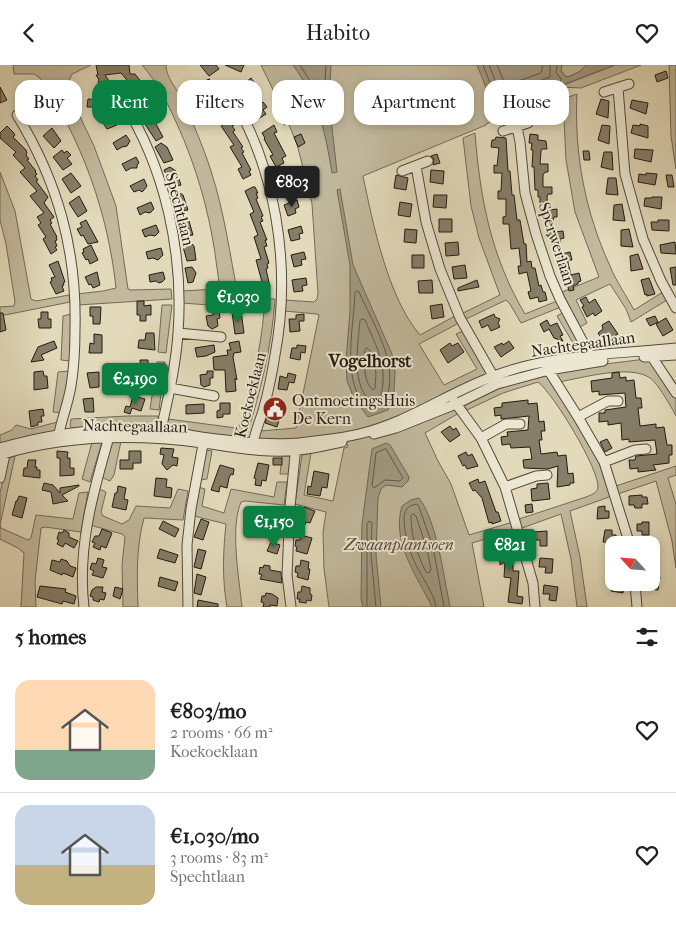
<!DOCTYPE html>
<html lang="en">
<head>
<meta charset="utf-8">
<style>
  :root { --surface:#fff; --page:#f6f6f6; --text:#202124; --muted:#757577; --line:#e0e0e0; --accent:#0b8043 }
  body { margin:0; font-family:"IM FELL French Canon",serif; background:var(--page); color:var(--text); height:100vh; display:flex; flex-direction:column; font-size:19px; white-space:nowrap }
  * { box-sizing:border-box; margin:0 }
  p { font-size:16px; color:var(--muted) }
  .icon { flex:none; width:28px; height:28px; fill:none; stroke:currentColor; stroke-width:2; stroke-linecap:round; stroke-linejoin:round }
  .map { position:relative; height:542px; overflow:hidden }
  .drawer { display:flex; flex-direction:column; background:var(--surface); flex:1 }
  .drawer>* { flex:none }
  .top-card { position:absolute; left:15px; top:15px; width:646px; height:45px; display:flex; gap:10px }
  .needle { width:32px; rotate:296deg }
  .tools { position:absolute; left:605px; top:471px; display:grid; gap:10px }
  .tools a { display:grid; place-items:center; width:55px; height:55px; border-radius:10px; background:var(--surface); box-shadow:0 2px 8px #0003; font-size:25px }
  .price { position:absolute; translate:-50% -42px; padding:0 11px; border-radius:5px; background:var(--accent); color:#fff; font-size:16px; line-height:32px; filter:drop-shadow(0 1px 2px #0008) }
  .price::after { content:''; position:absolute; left:50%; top:30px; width:15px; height:11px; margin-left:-8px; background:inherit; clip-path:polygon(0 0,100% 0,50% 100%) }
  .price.active { background:#222; color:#fff }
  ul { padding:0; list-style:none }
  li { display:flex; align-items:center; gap:15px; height:125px; padding:0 15px }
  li+li { border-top:1px solid var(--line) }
  li span { display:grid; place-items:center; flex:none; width:140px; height:100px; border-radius:15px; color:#555 }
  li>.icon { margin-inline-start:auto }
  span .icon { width:60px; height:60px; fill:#fffc; stroke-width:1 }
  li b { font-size:21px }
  h2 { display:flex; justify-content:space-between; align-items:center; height:60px; padding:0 15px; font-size:21px }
  .tag { padding:0 18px; border-radius:15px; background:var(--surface); box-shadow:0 2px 8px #0003; font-size:18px; line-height:45px }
  .tag.active { background:var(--accent); color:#fff }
  header { display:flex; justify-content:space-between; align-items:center; height:65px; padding:0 15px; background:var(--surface); font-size:22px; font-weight:600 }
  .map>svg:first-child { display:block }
  .green { fill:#c2b99d; stroke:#726a57 }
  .water { fill:#a19981; stroke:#6f6654 }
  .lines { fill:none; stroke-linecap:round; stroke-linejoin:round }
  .shore { stroke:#625a49; stroke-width:1 }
  .building { fill:#867e69; stroke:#231a11 }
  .minor-casing { stroke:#534a3b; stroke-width:11 }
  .minor { stroke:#ece7d2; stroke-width:9 }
  .labels { text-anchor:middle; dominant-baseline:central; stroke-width:4; stroke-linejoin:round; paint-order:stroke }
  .street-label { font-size:16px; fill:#231a11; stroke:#ece7d2 }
  .poi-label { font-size:16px; fill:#231a11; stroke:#ece7d2; text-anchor:start }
  .park-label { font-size:16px; font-style:italic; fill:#534a3b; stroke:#ece7d2 }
  .neighbourhood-label { font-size:18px; font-weight:bold; fill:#231a11; stroke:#ece7d2 }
</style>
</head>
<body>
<header><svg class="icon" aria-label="back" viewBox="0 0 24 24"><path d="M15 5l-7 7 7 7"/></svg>Habito<svg class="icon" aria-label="heart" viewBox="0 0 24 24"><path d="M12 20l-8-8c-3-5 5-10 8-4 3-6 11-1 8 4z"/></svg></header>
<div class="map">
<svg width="676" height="542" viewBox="0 0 676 542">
  <rect width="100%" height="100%" fill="#e2daba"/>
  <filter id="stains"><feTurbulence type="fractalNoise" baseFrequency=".004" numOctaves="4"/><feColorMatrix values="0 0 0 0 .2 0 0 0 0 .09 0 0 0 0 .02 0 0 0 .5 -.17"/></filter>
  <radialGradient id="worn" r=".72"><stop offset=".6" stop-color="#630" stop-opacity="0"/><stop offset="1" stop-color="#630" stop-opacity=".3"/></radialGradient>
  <path class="green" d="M13,0H91L72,9L65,24L74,39L94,81L116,141L128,224L131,225L171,224L172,234L78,240L77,229L103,226L116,223C108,148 82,75 40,13L34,9H14Z
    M142,0H166C166,12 175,21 180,31C192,55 203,81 211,106C224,146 230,189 238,231L240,232L275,234C272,281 260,328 246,373L165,364L168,354L236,363L240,360C251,322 261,285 264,246L263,244L182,238V226L217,224L219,222C219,211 216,199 215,188C208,143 196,101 177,59C168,39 157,17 142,0Z
    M261,0H513L506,50L486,59V60L363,111C373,159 388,233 420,270L455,251L459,258L419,279L444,320L477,304L456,269L463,266L490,311L437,335L428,354L457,344L459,348L425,368L438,396L451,419L469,470L513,457L516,465L472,478L484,542H329L324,504L323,467L326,447L295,439L302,390L311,388L304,430L333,436L344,383L348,382L344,369L296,376L259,374L260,366L296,363L319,250L317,249L284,246V235L314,237L317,234L318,228L312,139L297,79L281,41Z
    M562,0H586L579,7L568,12L565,11L561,5Z
    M615,0H641L581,23L559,22Z
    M669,0H676V104L671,71Z
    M577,29C574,88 585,147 610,201C616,216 626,230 634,245L663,227L667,235L631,257L626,244L610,219L576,235L587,258L580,262L573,251L562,227L599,212L575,147L566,95L563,34Z
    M475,68C480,133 491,192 525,249L557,236L561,242L521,258L510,239L506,235L464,255L461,249L500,230L479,173L471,141L463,73Z
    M0,107L15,146L31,234L36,236L69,230L70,237L0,251V242L14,241L15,237L6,179L0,155Z
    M162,240H172L166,288L158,287Z
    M564,247L586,288H579L557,251Z
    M71,249L70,296L61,295L63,251Z
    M646,294L652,298L676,333V351C672,343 657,317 650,313C630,299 582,313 559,317L555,311L559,307L597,300Z
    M157,297H165L159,345L150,344Z
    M69,306L63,348L53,347L58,307Z
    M544,309L547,311L594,385L612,431L570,446L580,492L587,542H577L571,494L561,449L522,463L519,454L586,432C591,430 597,428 598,423C600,405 553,328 538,317L503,328L467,345L464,341L497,323Z
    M127,351H158L157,363L74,364L70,361L71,354Z
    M61,356L56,366L0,379V370L12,365L16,360L31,364Z
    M113,376H121L114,410L110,416L101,412Z
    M92,377H102L90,417L82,414Z
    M205,385L212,386L207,414L200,415Z
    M15,391L0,460L1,463L28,475L31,473L36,450L73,454L79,428L88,427L81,467L45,462L41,463L35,516L36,542H21L24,488L18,483L0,474V427L9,393Z
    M282,391H291L288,409H280Z
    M676,401V410L668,413L676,439V503L672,476L656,416L618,429L616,421Z
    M277,417H287L284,440L245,436L241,437C230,463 239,513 242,542H227C222,514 223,487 226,459L194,451L198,422L205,424L202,441L224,448L231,424L274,432Z
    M97,423L106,427L101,447L103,451L122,459L129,455L136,441L170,443L178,424L188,426L183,455L144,453C136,482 137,512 138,542H123L122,500L125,472L122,469L90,460Z"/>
  <path class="water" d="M293,0H331L329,36L337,107L332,108C325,66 319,36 293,0Z
    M477,0H562L561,6L565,11L568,12L579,7L586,0H615L495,45Z
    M340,124L353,200L392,289L395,307L394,327L388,345L368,352L354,333L347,316L346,295L350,247V200L337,125Z
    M386,378L390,380L409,412L408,416L402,422L386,420L381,424L378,433L376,490L381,542H363L361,534L362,459L372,384Z
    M419,433C437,456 444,513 450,542H432C417,511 391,477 402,441L411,435Z"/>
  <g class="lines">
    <path class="shore" d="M300,0L322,35L324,33L326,0
      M483,0L497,36L499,38L560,17L561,14L556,7L557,0
      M489,0L500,28L503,30L550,12V0
      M497,0L505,19L507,20L541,8L543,0
      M357,226L359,227C374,261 402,302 384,340L371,345C339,322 354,263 355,228Z
      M362,254L365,255C377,283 389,303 380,334L373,338C350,323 358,279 360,256Z
      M367,283C378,292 376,310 375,323L373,325C363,317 364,297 365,285Z
      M386,384L403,413L400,416L385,415L374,423L372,421L376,388Z
      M413,449L416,451L427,484L431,505L429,508L426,507C417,489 411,472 411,451Z
      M367,542V459L369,456L372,458L371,490L376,542
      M436,542C434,528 422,513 416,500C409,486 405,471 404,455C404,446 407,440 417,439L419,442L433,482L444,542"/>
  </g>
  <path class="building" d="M96,0H129L130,9H135L146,23L138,28L121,8L105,10L111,19L104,23L98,18L99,15L96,10H98Z
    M200,0H216L219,4L209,11Z
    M225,0H244L241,7Z
    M666,6L668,13L657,17L655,10Z
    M251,13L255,19L251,22L254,26L247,32L240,22Z
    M210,14L198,25L190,24L191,17L198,18Z
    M21,18L39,25L36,37L20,32L21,26Z
    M0,22L7,35L0,38Z
    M144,28L148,33L144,36L152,48L144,52L133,37Z
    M219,33L223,39L222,40L225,44L223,45L234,60L232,61L235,65L233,67L243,82L241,83L244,87L242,88L251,105L249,106L251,110L243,114L238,104L242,102L230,82L234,80L221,61L225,59L210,41Z
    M88,34L103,35L102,42H87Z
    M601,34L609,36L608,53L596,49Z
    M632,35L648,38L646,49L630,43Z
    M263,37L267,42L263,45L266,49L258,54L251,44Z
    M39,40L51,53L45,59L42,55L40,57L38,55L36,56L31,48Z
    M115,49L119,55L117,56V60L107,64L103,58Z
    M289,51L291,57L284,60L282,54Z
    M151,55L156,59L163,72L156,76L145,59Z
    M640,59L648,61V73L631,68L633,60L640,61Z
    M274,60L277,67L274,68L286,91L282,93L284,98L276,102L270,91L273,90L264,74L265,73L262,68Z
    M602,60L610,61L609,79L598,75Z
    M7,61L13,67L15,70L13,72L26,85L27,88L26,90L29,94L27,95L36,106L35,107L37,109L35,111L38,115L36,116L48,132L44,138L54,152L50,155L52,158L50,159L57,172H56L57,175L55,176L57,181L55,182L57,185L51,189L43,174L46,172L38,160L41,158L37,152L44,148L30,131L37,126L20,107L25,103L13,90L16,87L0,73V68Z
    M52,63L61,76L54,83L43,71Z
    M301,69L305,78L298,82L294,72Z
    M530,69L538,70V75L546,76L547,84H542L541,86L540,99H548V107H545L543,110V122H552V129H548L547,132L548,145L557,144V152H554L553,155L554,167L563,166L564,173L560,174V177L562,189L570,187L572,195H568V198L571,210L579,208L581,216L578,217V219L573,221L574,225L569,226L566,215L564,216L557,193L555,194L552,178H550L549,171H547L543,148H540V132H538V125H535L534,102H532L533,85H531L532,78H529Z
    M126,70L130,76L127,81L122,82L117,85L113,78Z
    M496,72L506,73L508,106H510L512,130H514L517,155H520L524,179H526L527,197L531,196L532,203H535L539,221L541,220L543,227H545L547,235L539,237L538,232L530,234L528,227L531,226L527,207L519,209L518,201H521L519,183L511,184L509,159H503V152L506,151V134H498V126H501L502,108H494V100L497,101L499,83L491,82L492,75H495Z
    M161,78L167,82L173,95L164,98L155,82Z
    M635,84L653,85L651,97L634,93Z
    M62,85L64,88L67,86L71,90L67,93L72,99L63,105L53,92Z
    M583,86H589L590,95H584Z
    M604,87H612L613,105L601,102Z
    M437,89L440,98L433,100L434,94L431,91Z
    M136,92L139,98L137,100V103H131L126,106L122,99Z
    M170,102L176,106L181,120L172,122L164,105Z
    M431,105L444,106L443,119L430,117Z
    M71,108L81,121L71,128L62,114Z
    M289,108L292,114V117L289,118L291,123L282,126L278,115Z
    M646,108L657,109L655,120L638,117L639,109L646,110Z
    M396,110L408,113L406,125L394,123Z
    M666,110H672L674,122H668Z
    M608,113H616L618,130L606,129Z
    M144,114L147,121L144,125L142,127L139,125L134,127L130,121Z
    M253,122H255L258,128H256L258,133L256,134L263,151L261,152L263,156L260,157L267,175H265L267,181L264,182L269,198L267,199L268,203L266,204L270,222L268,223L269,227L260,229L257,218L262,217L256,195L261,194L254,172L258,170L250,149L254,147L245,126Z
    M178,127L183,130L188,145L179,146L172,129Z
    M434,130H447L446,143L433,142Z
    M79,131L87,146L78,152L69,138Z
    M652,132H662L661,144L644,141L645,133H651Z
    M297,135L299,142L295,144L296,148L288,151L284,140Z
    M151,137L154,144L150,148L145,147L140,150L137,143Z
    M400,137L412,139L410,152L398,150Z
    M622,139L625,156L613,155L614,140Z
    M184,151L189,156L193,170L184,171L178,154Z
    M439,154H452V167H439Z
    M86,155L98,177L88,179L83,170L81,171L77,164L82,162L80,158Z
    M658,155H669V166L652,165L651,157H658Z
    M156,160L159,167L155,171L150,170L145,172L142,165Z
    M301,161L303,168L299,169L300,174L291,176L288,165Z
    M405,164L417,165L416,178L404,177Z
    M629,164L633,182L621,181V165Z
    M189,176L194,181L196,195L187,196L182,178Z
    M458,177L459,190L446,191L445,178Z
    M675,177L676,189L661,188L660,180Z
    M91,180L98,195L90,199L88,194L86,195L82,188L84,187L83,184Z
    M161,183L163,190L158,195L153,193L148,194L146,187Z
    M304,187L306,194L301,195L302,200L294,202L291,190Z
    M638,189L643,204L631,206L630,191Z
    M412,190H424V203H412Z
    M58,196L65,217L63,218L64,220L62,221L64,226L56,229L50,217L52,216L51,213L55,212L49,200Z
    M465,200L467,213L454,214L452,202Z
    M192,202L196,208L193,217L188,218L185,203Z
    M676,202V220H673L670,203Z
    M97,207L100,220L93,223L91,219L89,220L85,212Z
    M163,207L165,214L162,217L159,218L156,216L150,217L149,210Z
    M306,213L307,220L302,221L303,226L294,227L292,215Z
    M649,213L655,229L647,231V229L645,230L641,215Z
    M432,215L433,228H419L418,216Z
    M477,215L479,222L458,226V223Z
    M586,232L589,238L595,234L602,246L595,251L593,248L587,252L582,242L584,241L580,235Z
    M137,236H144V241L151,240V250H146V256H140V250H137Z
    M442,239L444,252L432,254L430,241Z
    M90,242H101L100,259H93V251H90Z
    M219,246L220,253L217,254L218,261L212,264L208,261L206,251L213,250V247Z
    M241,246L244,268L235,269L232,247Z
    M41,247H48V254H51V263H39L38,254H41Z
    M0,248H3L6,265L0,267Z
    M304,249V256H299L300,266L290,267L289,254H296V250Z
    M494,249L495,252L500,254L498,258L500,262L491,266L488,260L482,263L479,256Z
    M655,251L658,257L650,261L646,254Z
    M666,253L673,265L663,271L656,259Z
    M547,255L550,261L557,258L563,270L560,271L563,276L554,273L549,264L544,267L540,259Z
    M609,256L618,269L611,273L609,270L602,274L598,268L603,264L602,260Z
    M146,268H154L155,285L138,283L139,275H145Z
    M94,269L102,270V288H89L90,278L94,279Z
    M54,276L57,283L41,290L44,295L31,297L38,282Z
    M239,276L241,287L234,288L233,292L237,315L235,313L236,326L226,327L225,305H214L213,292L228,290L227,285H231L229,278Z
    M509,276L514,283L501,292L494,282L502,278L503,280Z
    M450,278L452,281L458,278L464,287L448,298L440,285Z
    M214,280L215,287L206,291L197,292L195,283Z
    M297,280L306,281L305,288L301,287L300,295L290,293L292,283H297Z
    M140,295H148V303L155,302L156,311H150L146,314L143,311V307H141Z
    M43,306L44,311H47L48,323L34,325V307Z
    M207,306H213V313H210V320L204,322L201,320L200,310L207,309Z
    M99,307V322L90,323L87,308Z
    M619,307L620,313L626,312V316L634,315L636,333H641L642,343H638L640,361L656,359V363L664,362L667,380H672V390H669V398L653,400L656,405L638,407V403L630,404L629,395H635L636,391L657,389L655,375L629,377V374L622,375L621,358L608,360V356L599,357V348H605V345L626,342L625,328L599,330V326L592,327L591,316L612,313V308Z
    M288,308L296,310L294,318L289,317L287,325L278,324L280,311L287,313Z
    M133,331L145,334L141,346L132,343L130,349L124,347L126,341L130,342Z
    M93,333L94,347H85L83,334Z
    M528,335V339L537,338L539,357L544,356L545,366H541L542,375H539L541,389L557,387L558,391L566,390L568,409L573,408L574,418H570V420L557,422L558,401L548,404L524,403L523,395L532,394L530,382L511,383L510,379L502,380L501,372L508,371L507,367L528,365L529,351L501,354V350L495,351L494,343L502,342V338Z
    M272,337L284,339L277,362L265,358Z
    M220,338H230V349H223V352L217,353V346L220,345Z
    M204,339V348L186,349V340Z
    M43,344L44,351H41L42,357H38V360L31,362L29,346Z
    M450,361L453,365L456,363L460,370L450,377L441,367Z
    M607,374L612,383L605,387L600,377Z
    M161,383L174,384L172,392L178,393L177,401L173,400L167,405L162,399L164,390L160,389Z
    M57,386L68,387L67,393H70V403H74V410L60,411V393H57Z
    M129,386H141V398H133V404H120V395H129Z
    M466,387L468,391L472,389L478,401L467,404L465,400L463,401L458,391Z
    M273,393H282V400H273Z
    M28,395H36L35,402H37V405H40V413L23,411L24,403H27Z
    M258,398L269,400L266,416L262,415L261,421L255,420L256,414L254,413Z
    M220,400L234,404L233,410L231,409L229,413L227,423L220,421L219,427L211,425Z
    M314,406L329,409L327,423L322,422L320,431L307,429L308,421L311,422Z
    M156,413L167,414L166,422L172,423L171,433L154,431Z
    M478,414L479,418L485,416L496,447H498L501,456L492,459V457L489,458L482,433L475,425L473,426L469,418Z
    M44,418L53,420L60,428V423L79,420V421L62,430L68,436L53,439L51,427L42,425Z
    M548,418L550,434L532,436L531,424L537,423V419Z
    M118,421L126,423L124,434L128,435L126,445L112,442L115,428H117Z
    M642,430V432H647L648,439H642V443H635L634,440H629V431Z
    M19,431L27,433L22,453L12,450L16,436H17Z
    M532,439L533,447L526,448L525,440Z
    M605,441V446H609V453L597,454L598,442Z
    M304,442L315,446L310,458L306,457L304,462L298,459L300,455L296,453L298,447L302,448Z
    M266,443L272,445V449L282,453L279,463L261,457L262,453L260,451L262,445L265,446Z
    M201,454L209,457L203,475L194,472Z
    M163,456L179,464L175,472L159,464Z
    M642,457H649V470H642V466H637V459H642Z
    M102,464L112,468L106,483L101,481L100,485L93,482L95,478L92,477L95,471H99Z
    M64,465L69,468V472L78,476L74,483L65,478L63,482L57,479L59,475L57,474L59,467L62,468Z
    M605,465H612V470H616V478L603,477Z
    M547,466V481H540V475H533V467Z
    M301,470L312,473L307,489L296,486L297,482L295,481L296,475H300Z
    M499,475H507L508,481H513V506H519L517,531L523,532L522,539L508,537L511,513L504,512L505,497L500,500Z
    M271,477L280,480L277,489L267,486Z
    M609,483H614V502H608Z
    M160,484L178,490L175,498L157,493Z
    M198,484L206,486L201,504L194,502Z
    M98,493L104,495L102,502L107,503L103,513L92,510L94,506L90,504L92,498L96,499Z
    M540,493L553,494L552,508H545L546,502H539Z
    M61,494L67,496L70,501L76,503L73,512L63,508L62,510L50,505L52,495L60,497Z
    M301,495L309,497L308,504H310L308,515L297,512L298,508L295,507L296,501H300Z
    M264,500L270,501V505L281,507L282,518L260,514L262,510L259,509L260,502L263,503Z
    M197,509L206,512L201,530L194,528Z
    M652,511L660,512L658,525L650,524Z
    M160,512L178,517L175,526L158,521Z
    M614,518H621V520L624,521L623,528L611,526L612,519Z
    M544,520L558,522L556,536L549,535L550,529H543Z
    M40,521L66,524L65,527L76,531L74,539L63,536L62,539L37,532Z
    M302,521L310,523V529L312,530L311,536L307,535L306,538L299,537L300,534H297L298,527H301Z
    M96,522H103L102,527L106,528L104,535L100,534L99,537L93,535V532L90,531L92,525Z
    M115,522L123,524L120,534L113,531Z
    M266,528L272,529L278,533L277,541L270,540V542H263L264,538L261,537L262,531H265Z
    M198,535L218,539V542H197Z"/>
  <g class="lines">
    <defs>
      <path id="minor" d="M226,22C276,99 292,200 275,290C272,309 268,328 263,346C259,358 254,370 252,383
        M618,23L625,109L643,174L661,216L676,243
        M604,27L629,19
        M122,35C165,102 184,188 178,268C176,300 168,333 161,365L159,369
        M17,50C58,117 77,186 75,264C75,283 74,303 71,321C68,339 61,356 58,373
        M517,62L520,77L525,128L536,169L550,211L560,234L592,294
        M503,66L528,58
        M416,101L426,157L440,204L460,253L496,316
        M402,106L428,96
        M178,268L221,272
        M650,289L676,328
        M644,292L676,290
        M547,303L578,352L604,397L630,480
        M170,323L214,331
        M454,336L481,373L505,422L533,518L535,542
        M578,352L608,336H618
        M374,369L396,363L456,339L497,319L549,305L603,296
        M481,373L506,359H520
        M0,383C52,368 106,361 160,365C174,366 188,370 201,372C230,376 270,381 299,378C319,375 339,374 359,369C407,358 448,328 494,311C551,289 616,289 676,283
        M0,390C66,370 135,369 203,378C234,382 266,389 298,385C313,384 328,380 342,377
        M604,397L635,385L646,384
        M0,413L5,389L3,384
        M505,422L536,411L547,410
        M635,518L637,542
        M84,542C77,484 93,427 109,372L108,368
        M188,542L187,480L191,444L204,374
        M291,542L287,510L290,442L296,380"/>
    </defs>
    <use href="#minor" class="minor-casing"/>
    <use href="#minor" class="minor"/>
  </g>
  <defs>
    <symbol id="civic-disc" viewBox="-11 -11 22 22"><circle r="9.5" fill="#8f2418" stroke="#ece7d2"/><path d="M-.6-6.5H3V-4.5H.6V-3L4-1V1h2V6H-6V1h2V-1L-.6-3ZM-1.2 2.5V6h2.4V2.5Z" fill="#fff"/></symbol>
  </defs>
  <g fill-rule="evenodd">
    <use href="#civic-disc" x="261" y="330" width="28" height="28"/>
  </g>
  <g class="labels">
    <g class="street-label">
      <text transform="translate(180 144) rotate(76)">Spechtlaan</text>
      <text transform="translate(557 179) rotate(72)">Sperwerlaan</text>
      <text transform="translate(583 279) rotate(-8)">Nachtegaallaan</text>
      <text transform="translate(250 330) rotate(-76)">Koekoeklaan</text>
      <text transform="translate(135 361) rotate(1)">Nachtegaallaan</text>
    </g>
    <g class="poi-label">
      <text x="292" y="335">OntmoetingsHuis<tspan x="292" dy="18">De Kern</tspan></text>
    </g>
    <g class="park-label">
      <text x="399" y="479">Zwaanplantsoen</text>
    </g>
    <g class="neighbourhood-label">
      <text x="370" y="296">Vogelhorst</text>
    </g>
  </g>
  <rect width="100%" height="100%" filter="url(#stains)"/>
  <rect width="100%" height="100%" fill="url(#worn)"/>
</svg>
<div class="tools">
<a><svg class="needle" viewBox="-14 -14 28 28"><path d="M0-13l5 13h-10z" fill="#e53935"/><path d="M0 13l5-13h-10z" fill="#757577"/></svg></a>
</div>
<b class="price active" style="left:292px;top:143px">€803</b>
<b class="price" style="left:238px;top:258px">€1,030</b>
<b class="price" style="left:135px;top:340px">€2,190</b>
<b class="price" style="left:274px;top:483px">€1,150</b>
<b class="price" style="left:510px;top:506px">€821</b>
<div class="top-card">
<a class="tag">Buy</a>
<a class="tag active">Rent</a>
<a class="tag">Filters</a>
<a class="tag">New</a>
<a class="tag">Apartment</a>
<a class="tag">House</a>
</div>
</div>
<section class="drawer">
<h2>5 homes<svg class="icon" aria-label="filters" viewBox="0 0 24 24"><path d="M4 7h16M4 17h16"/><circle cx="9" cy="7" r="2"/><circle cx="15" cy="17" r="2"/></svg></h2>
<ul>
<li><span style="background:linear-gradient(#ffd9b3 70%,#7fa58c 0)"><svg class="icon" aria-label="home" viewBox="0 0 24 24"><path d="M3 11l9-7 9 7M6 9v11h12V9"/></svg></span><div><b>€803/mo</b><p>2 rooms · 66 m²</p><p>Koekoeklaan</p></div><svg class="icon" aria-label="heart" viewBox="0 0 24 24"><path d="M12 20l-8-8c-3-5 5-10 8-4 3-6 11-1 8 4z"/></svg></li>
<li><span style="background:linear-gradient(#c9d6e8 60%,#c2b280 0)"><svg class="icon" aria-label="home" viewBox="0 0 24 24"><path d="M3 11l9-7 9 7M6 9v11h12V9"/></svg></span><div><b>€1,030/mo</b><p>3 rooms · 83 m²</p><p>Spechtlaan</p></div><svg class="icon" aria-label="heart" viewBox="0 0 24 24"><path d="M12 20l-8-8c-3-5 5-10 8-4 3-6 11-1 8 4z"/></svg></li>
</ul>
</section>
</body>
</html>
